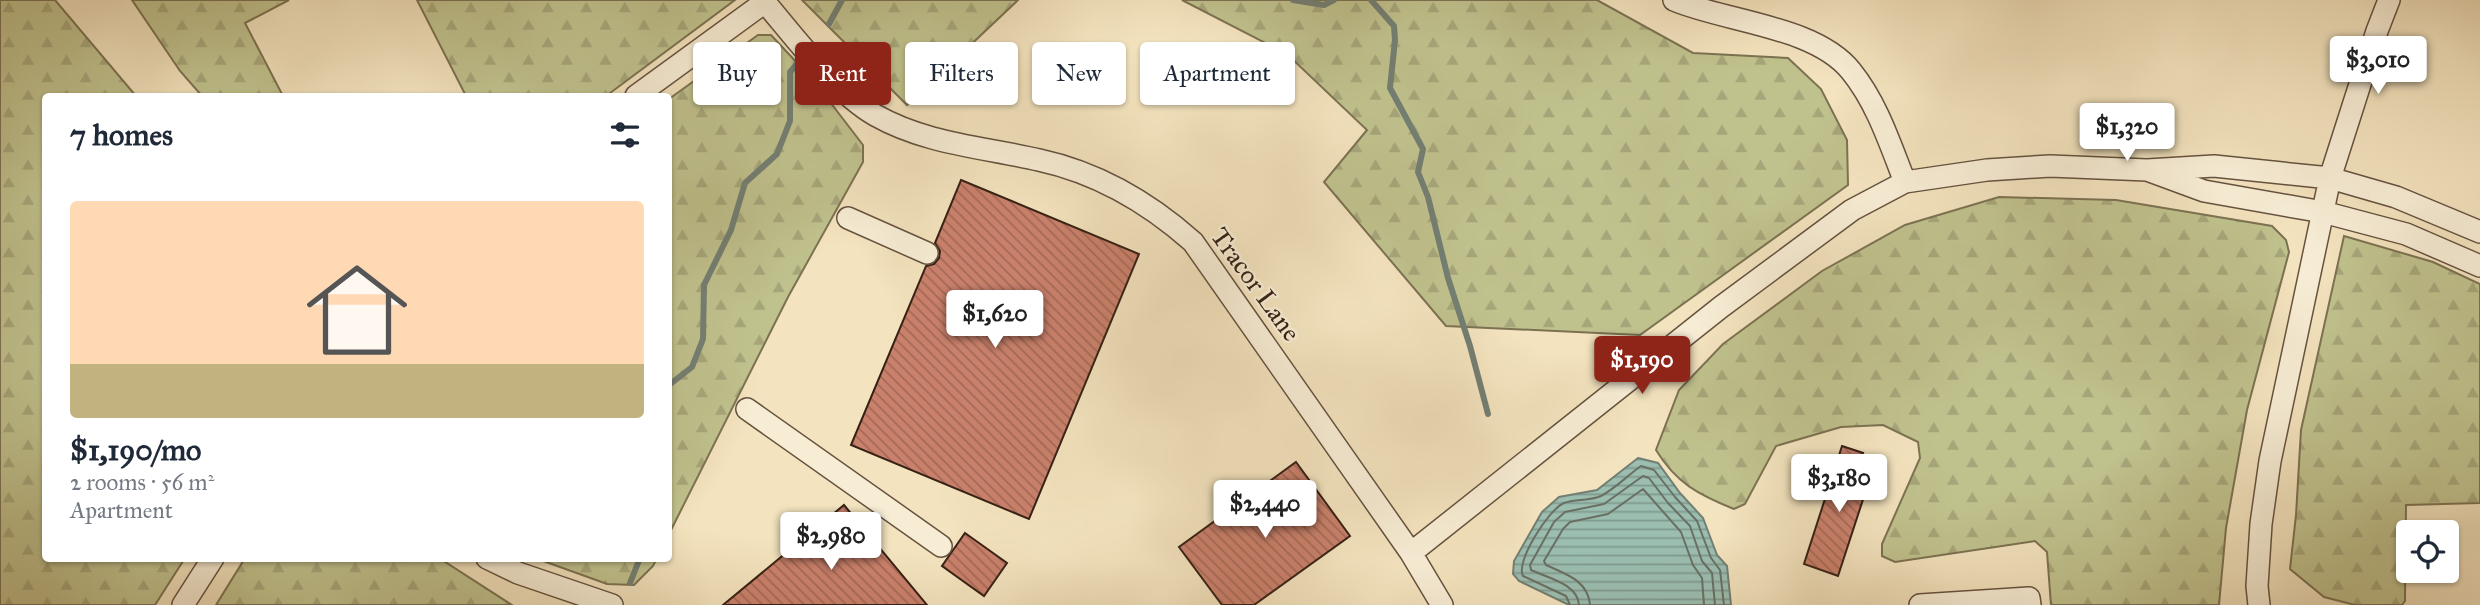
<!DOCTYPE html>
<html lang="en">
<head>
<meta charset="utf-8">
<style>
  :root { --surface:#fff; --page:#f6f6f7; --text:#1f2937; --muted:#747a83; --accent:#8f2418 }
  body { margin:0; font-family:"IM FELL Great Primer",serif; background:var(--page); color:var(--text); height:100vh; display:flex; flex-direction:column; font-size:26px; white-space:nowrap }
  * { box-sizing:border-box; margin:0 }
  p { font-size:23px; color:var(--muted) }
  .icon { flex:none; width:38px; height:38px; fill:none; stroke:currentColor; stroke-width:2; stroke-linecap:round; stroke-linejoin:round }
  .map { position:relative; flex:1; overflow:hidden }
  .details { position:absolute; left:42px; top:93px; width:630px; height:469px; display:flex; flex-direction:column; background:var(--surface); border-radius:7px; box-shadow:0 2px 5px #0004 }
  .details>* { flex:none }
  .hud { position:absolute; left:693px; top:42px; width:665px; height:63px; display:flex; gap:14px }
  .tools { position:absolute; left:2396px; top:520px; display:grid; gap:14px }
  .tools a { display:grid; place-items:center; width:63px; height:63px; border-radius:7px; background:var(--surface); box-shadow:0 2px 5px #0004; font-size:35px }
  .price { position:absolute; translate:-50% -60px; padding:0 16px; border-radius:7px; background:#fff; color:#222; font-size:23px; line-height:46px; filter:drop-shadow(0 2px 4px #0008) }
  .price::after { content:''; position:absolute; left:50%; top:42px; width:21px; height:16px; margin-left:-10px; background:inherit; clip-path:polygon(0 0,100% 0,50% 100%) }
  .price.on { background:var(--accent); color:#fff }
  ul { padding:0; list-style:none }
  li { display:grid; align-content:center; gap:14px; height:371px; padding:0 28px }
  li span { display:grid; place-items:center; height:217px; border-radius:7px; color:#555 }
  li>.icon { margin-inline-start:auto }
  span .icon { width:126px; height:126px; fill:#fffc; stroke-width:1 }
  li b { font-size:30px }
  h2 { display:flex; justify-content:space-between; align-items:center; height:84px; padding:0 28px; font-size:30px }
  .tag { padding:0 24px; border-radius:7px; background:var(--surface); box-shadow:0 2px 5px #0004; font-size:24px; line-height:63px }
  .tag.on { background:var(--accent); color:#fff }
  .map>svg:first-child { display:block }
  .forest { fill:url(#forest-firs); stroke:#7c7252; stroke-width:2 }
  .water { fill:url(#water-rules); stroke:#737f73; stroke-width:2 }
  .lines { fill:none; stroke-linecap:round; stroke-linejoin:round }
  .shore { stroke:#697063; stroke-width:2 }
  .stream { stroke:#737f73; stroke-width:6 }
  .building { fill:url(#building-back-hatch); stroke:#372115; stroke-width:2 }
  .minor-casing { stroke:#66523f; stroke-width:24 }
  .minor { stroke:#f7edd5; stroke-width:21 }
  .labels { text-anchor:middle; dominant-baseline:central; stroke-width:5; stroke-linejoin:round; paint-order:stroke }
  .street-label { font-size:26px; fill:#372115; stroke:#f7edd5 }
</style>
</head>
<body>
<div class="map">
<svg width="2480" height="605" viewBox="0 0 2480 605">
  <defs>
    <pattern id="forest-firs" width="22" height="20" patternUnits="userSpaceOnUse" patternTransform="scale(1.75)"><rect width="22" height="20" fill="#c0c28e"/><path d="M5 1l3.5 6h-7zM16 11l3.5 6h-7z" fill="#a6a67a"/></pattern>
    <pattern id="water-rules" width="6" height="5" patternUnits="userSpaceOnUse" patternTransform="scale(1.75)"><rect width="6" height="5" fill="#9bbeb1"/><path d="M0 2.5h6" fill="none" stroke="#7f9a8f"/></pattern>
    <pattern id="building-back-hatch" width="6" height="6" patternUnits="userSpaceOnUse" patternTransform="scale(1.75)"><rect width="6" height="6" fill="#ca816c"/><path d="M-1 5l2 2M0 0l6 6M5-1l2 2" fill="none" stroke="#a56958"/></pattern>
  </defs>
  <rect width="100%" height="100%" fill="#f3e3be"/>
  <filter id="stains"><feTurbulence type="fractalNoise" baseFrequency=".00286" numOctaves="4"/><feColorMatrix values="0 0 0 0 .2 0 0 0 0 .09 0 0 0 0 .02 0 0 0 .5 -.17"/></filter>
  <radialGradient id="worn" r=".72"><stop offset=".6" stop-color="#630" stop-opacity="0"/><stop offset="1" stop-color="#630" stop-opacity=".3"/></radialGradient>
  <path class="forest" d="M0,0H55L136,96H46V558H185L155,605H0Z
    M132,0H289L245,23L283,96H202L180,71Z
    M417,0H735L606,96H466Z
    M802,0H1018L907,105Z
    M1182,0H1597L1693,53L1788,58L1821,89L1847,140L1848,185L1640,335L1446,326L1324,182L1367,130L1287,54Z
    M758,35H771L813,80L863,145V162L788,297L669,534V99Z
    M1999,197L2116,200L2272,226L2286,240L2289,252L2247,410L2226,528L2219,605H2051L2047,552L2035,541L1895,562L1882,556V544L1920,458L1918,442L1883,425L1841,427L1776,446L1745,504L1734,509C1699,495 1676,483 1656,450L1679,390L1723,344L1822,271L1905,225Z
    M2344,236L2433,262L2480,284V503L2406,505L2405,601L2402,605H2355L2324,597L2290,569L2296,515L2301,430Z
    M245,558H439L512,605H216Z
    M535,558H657L653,566L634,585L607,584Z"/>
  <path class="water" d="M1638,458L1658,463L1680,493L1703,518L1717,555L1727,566L1731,605H1569L1519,581L1513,574L1514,561L1542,512L1559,497L1597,490Z"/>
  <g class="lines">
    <path class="shore" d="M1570,605L1566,596L1523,576C1515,562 1549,509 1564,503C1575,499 1590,501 1601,496C1616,488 1628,475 1641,466L1654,470L1675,497L1697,521L1711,558L1720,570L1724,605
      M1579,605C1578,584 1548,578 1531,570L1530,565L1554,522L1565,512L1604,504L1643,476L1649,478L1668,503L1690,526L1702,561L1712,573L1715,605
      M1590,605C1588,580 1565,574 1546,565L1544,561L1563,529L1570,522L1608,514L1643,489L1681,532L1693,565L1702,578L1704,605"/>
    <path class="stream" d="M1293,0L1324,5L1334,0
      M1371,0L1394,26L1395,40L1390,88L1423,149L1418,172L1428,197L1448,278L1470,346L1488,414
      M829,24L842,0
      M668,432L669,385L692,367L703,339L704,285L731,230L745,183L777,154L790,121V72L797,64
      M630,583L640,558"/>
  </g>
  <path class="building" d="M961,180L1139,254L1029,519L851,445L926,266L934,264L939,258L940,251L935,243Z
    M1842,446L1863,453L1857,470L1871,475L1838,576L1804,564Z
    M1296,462L1350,536L1254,605H1222L1179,547Z
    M844,505L927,605H723Z
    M965,533L1007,563L984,596L942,566Z"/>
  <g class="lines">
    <defs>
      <path id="minor" d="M763,0C794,36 835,92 875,115C926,144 983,147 1039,160C1099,173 1148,202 1193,242L1411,553L1442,605
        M1674,0C1726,22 1815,26 1851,71C1877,103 1890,144 1905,182
        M636,96L765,2
        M848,218L927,253
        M2480,232L2396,197L2330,178L2214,166L2147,170L2204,191L2323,212L2406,234L2480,266
        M747,409L941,546
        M1411,553L1721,307L1852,210L1905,182L1987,170L2050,166L2147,170
        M487,558L518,573L612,605
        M183,605L213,558
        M1920,605L2029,598L2030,605
        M2259,605L2257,586L2261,524L2270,461L2330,178L2377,31L2389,0"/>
    </defs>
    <use href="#minor" class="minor-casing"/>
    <use href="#minor" class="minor"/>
  </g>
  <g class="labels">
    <g class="street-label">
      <text transform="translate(1256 284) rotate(54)">Tracor Lane</text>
    </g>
  </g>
  <rect width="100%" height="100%" filter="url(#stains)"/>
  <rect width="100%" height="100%" fill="url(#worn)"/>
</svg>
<div class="tools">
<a><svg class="icon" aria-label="locate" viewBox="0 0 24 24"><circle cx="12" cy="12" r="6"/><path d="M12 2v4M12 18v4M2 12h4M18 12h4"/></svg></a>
</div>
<b class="price" style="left:2378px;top:96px">$3,010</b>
<b class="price" style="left:2127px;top:163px">$1,320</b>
<b class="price" style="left:995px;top:350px">$1,620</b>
<b class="price on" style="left:1642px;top:396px">$1,190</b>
<b class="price" style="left:1839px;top:514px">$3,180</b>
<b class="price" style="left:1265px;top:540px">$2,440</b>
<b class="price" style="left:831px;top:572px">$2,980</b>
<div class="hud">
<a class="tag">Buy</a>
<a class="tag on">Rent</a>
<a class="tag">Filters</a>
<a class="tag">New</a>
<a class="tag">Apartment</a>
</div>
<section class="details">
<h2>7 homes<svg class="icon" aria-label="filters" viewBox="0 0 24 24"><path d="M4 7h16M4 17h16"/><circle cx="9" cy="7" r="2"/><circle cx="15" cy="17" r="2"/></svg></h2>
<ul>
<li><span style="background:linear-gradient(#ffd9b3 75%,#c2b280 0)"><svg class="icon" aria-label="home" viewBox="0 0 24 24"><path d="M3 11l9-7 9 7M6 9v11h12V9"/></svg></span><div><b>$1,190/mo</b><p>2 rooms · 56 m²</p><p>Apartment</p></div></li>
</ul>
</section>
</div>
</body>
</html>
